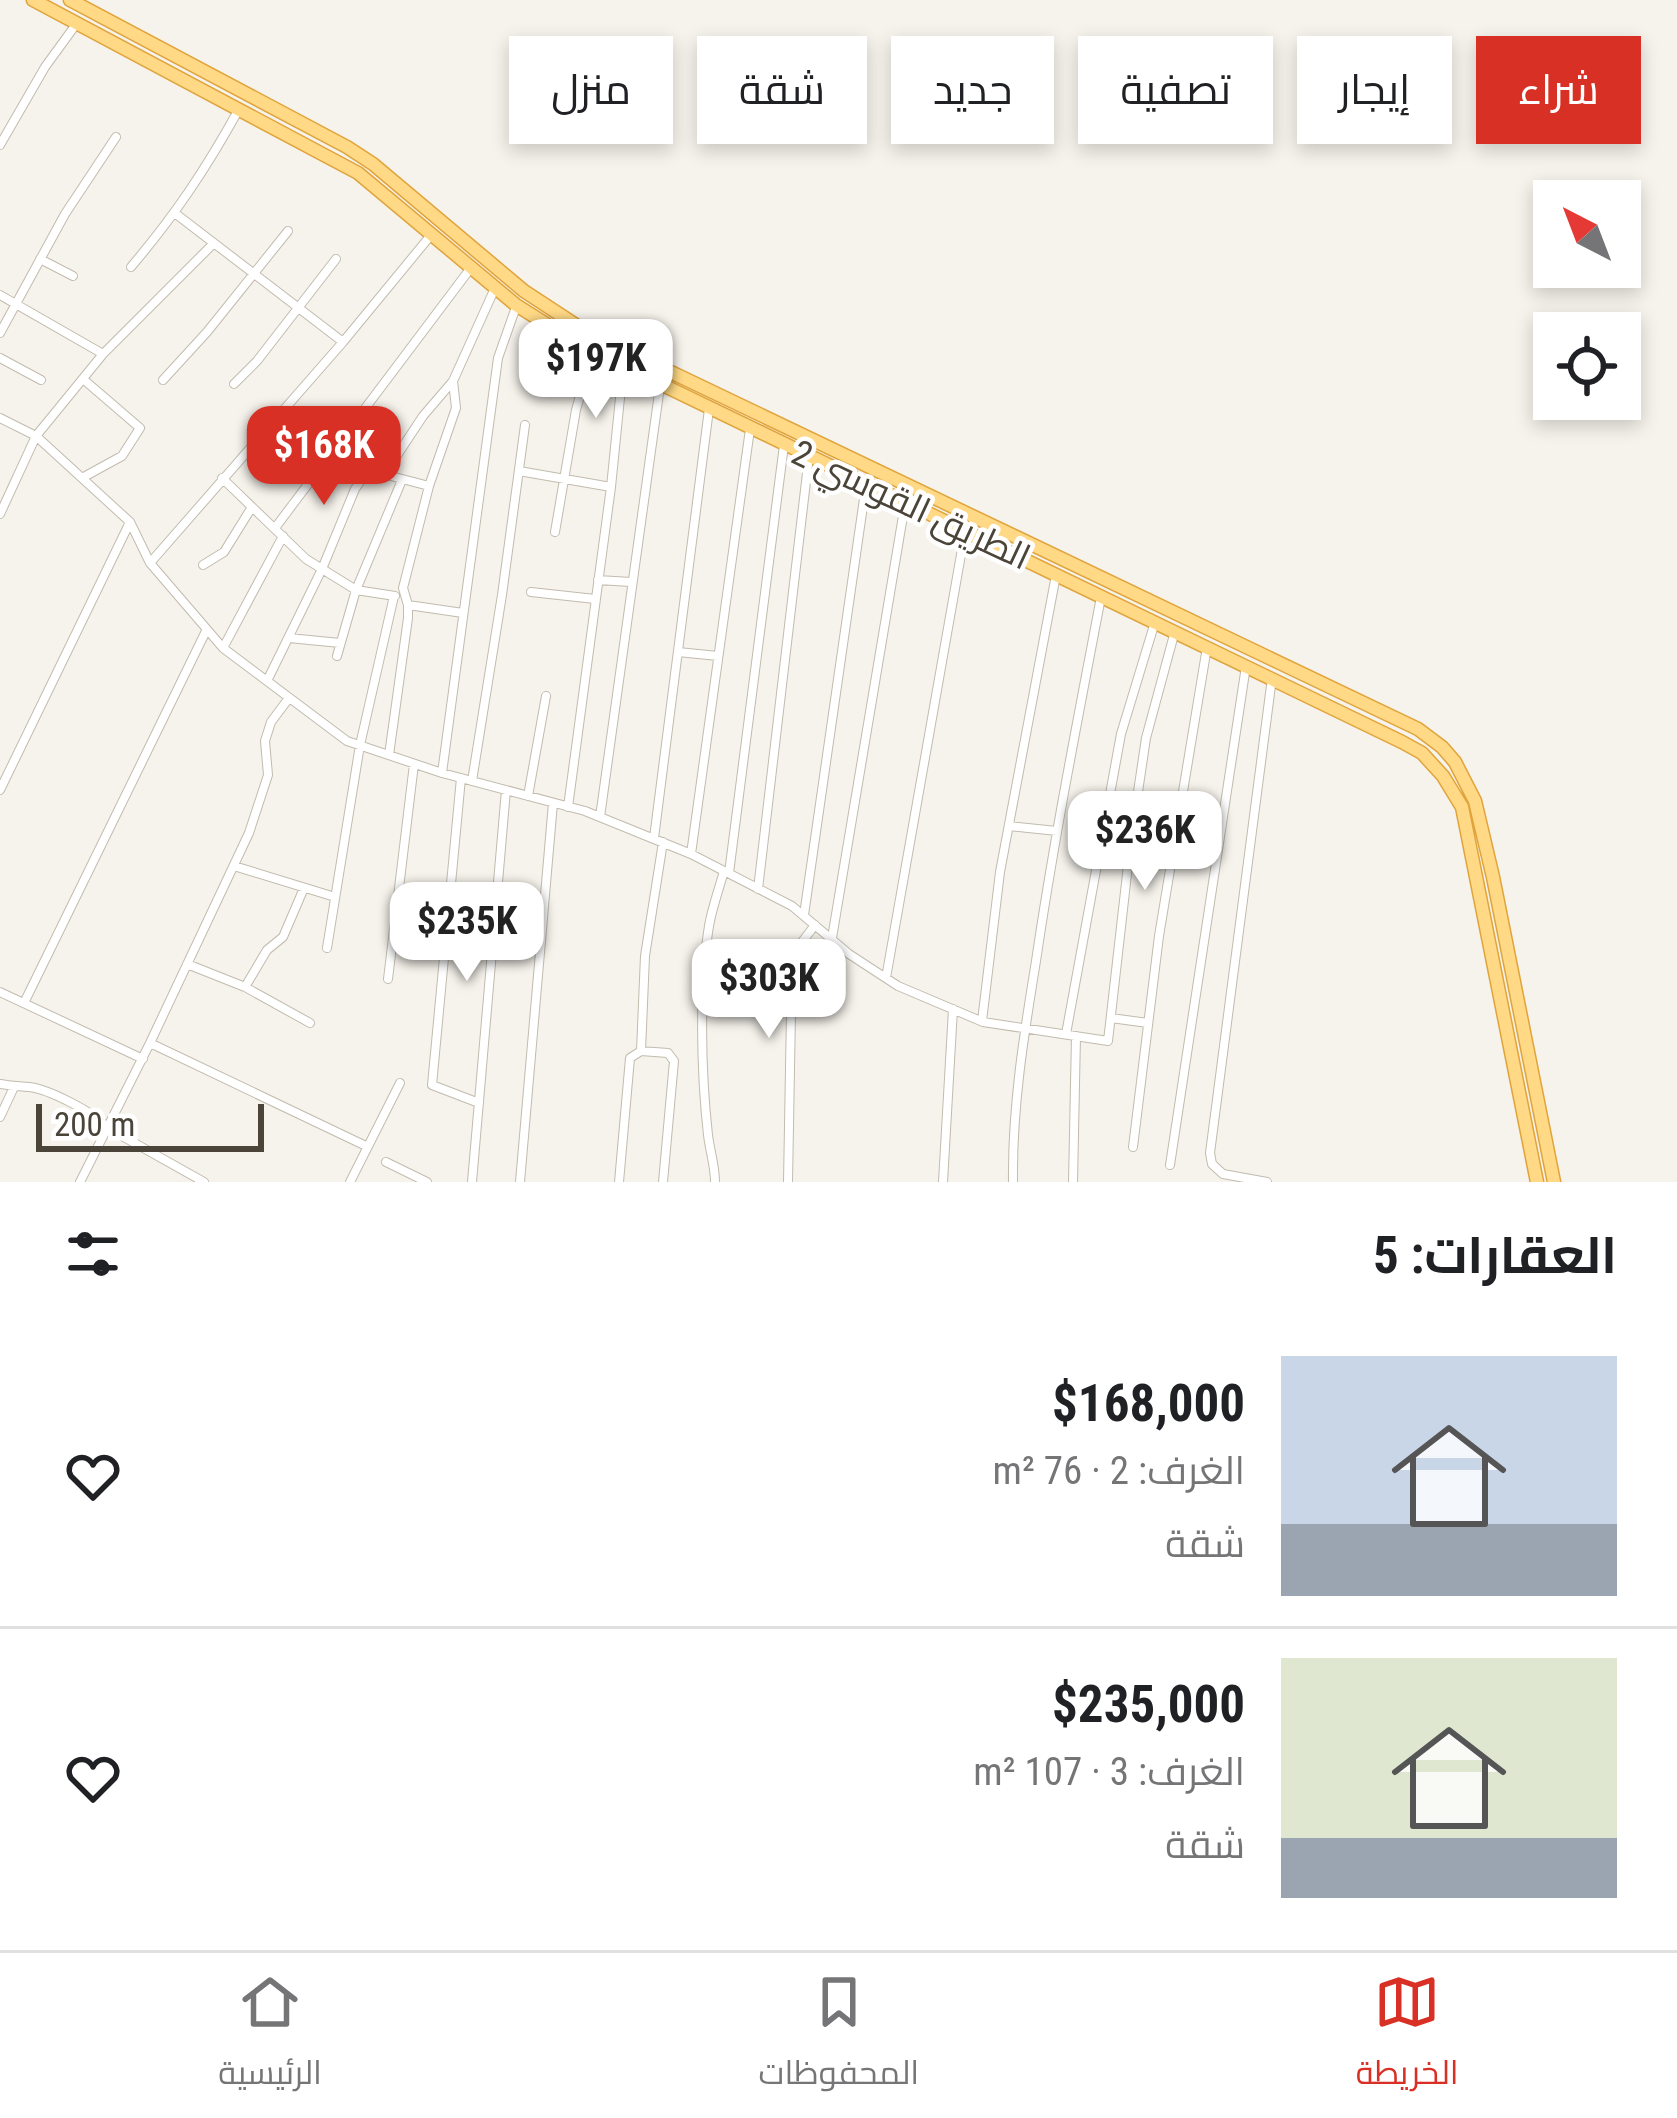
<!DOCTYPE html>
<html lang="ar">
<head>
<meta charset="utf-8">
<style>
  :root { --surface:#fff; --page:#f2f2f2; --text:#202124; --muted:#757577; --line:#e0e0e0; --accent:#d93025 }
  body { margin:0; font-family:"Roboto Condensed",Cairo,sans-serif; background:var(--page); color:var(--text); direction:rtl; height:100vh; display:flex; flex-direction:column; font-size:45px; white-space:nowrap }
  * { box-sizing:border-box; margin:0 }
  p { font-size:39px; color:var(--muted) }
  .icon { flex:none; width:66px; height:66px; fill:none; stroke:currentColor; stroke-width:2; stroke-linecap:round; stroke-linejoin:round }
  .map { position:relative; height:1182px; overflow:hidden; direction:ltr }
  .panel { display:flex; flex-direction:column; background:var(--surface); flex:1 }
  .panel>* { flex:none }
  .banner { position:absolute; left:36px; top:36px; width:1605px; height:108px; direction:rtl; display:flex; gap:24px }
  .needle { width:78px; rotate:318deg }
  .fabs { position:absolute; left:1533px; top:180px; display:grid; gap:24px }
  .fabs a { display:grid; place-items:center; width:108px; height:108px; border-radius:0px; background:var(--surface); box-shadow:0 6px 18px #0003; font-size:60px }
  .scale { position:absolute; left:36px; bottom:30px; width:228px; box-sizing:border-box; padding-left:12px; border:6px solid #4b4439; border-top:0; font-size:33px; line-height:42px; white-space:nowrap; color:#4b4439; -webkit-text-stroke:9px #fff; paint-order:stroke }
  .price { position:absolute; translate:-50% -102px; padding:0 27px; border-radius:24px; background:#fff; color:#222; font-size:39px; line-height:78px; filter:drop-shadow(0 3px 6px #0008) }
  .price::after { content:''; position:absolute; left:50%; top:72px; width:36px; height:27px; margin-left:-18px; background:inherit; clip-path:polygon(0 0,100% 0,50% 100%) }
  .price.active { background:var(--accent); color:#fff }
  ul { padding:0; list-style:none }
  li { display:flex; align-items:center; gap:36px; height:300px; padding:0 60px }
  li+li { border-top:3px solid var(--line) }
  li span { display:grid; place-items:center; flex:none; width:336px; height:240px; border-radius:0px; color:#555 }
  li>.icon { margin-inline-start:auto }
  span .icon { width:144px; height:144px; fill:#fffc; stroke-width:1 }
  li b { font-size:51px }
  h2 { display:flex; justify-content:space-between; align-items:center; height:144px; padding:0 60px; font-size:51px }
  .tag { padding:0 42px; border-radius:0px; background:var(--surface); box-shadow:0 6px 18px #0003; font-size:42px; line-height:108px }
  .tag.active { background:var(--accent); color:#fff }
  .tab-bar { display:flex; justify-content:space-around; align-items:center; height:168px; border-top:3px solid var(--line); background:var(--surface); font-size:33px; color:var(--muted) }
  .tab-bar a { display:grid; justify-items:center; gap:6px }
  .tab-bar .active { color:var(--accent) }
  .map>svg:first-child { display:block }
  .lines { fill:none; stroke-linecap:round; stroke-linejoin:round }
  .minor-casing { stroke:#c2bbae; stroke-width:10 }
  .trunk-casing { stroke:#e0a43c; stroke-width:15 }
  .minor { stroke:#fff; stroke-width:8 }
  .trunk { stroke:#ffd985; stroke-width:12 }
  .labels { text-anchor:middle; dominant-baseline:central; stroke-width:9; stroke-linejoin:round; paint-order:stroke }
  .street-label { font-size:36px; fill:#4b4439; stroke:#fff }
</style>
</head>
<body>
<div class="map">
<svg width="1677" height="1182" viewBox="0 0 1677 1182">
  <rect width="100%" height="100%" fill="#f6f3ec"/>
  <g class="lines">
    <defs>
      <path id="minor" d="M0,145L45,67L77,23
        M176,214L343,342
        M40,259L73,276
        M131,267C175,215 206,169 239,109
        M0,295L103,354
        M0,333L65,214L116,137
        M0,358L41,380
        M163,380L207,332L288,231
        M234,384L257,361L336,259
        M282,411L368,470L429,486
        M0,418L36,436L130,522L150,563L223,648L347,741L442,773L585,811L691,854L792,906L849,954L898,986L983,1022L1108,1041L1131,839L1146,738L1175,631
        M519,471L611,487
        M384,475L423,416L453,381L495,288
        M82,478L122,456L140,428L83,379
        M222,478L306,559L356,590L395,596
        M0,514L36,436L103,354L214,243
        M275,528L470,269
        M555,532L576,410L592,352
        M150,563L343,342L431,235
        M203,565L224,552L252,507
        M598,580L631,582
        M531,592L595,599
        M408,605L463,613
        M289,638L340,643
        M223,648L283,536
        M678,652L718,656
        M337,656L356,590L402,480
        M267,681L322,569L355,489L368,470
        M389,755L408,618V605L403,588L429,486L456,408L453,381
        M442,773L498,358L516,307
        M461,778L432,1085L479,1103
        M472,781L502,595L525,425
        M0,790L130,522
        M528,796L546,696
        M568,807L611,487L623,368
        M600,817L660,386
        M1009,826L1057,831
        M654,838L709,409
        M1101,841L1131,839L1173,851
        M691,854L750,429
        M234,866L335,897
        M729,873L784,445
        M758,889L809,456
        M804,915L866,485
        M832,938L905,504
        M327,948L360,745L394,596
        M187,964L245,987L310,1023
        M886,978L965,532
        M388,979L414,764
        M245,987L267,950L283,937L304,888
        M0,992L143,1059
        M24,1003L206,631
        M1111,1018L1148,1023
        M982,1021L1000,872L1056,575
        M1066,1034L1121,734L1155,622
        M150,1043L366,1146
        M641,1051L668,1053L674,1061L663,1182
        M0,1084C10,1086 19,1086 29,1087C48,1089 94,1112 106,1127L204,1182
        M0,1117L14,1087
        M1133,1147L1159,936L1207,647
        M386,1162L427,1182
        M1170,1165L1246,666
        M80,1182L150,1043L249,833L268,775L265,741L271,722L289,698
        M350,1182L400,1083
        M472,1182L506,790
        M520,1182L553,803
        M619,1182L630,1058L641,1051L645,956L663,842
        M715,1182C715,1165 710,1152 708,1135C701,1073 699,988 709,926C712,908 719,889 724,871
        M788,1182L792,955L815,925
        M943,1182L953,1009
        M1013,1182C1012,1108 1024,1034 1036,961C1054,839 1078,718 1101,597
        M1073,1182L1076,1036
        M1267,1182L1223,1174L1212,1164L1210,1153L1272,678"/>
      <path id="trunk" d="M33,0L358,173L516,305L578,344L1402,742L1422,753L1443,776L1462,807L1537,1182
        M70,0L347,147L373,164L524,291L585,331L1418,729L1442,747L1455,762L1475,801L1493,877L1554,1182"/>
    </defs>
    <use href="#minor" class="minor-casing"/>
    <use href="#trunk" class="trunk-casing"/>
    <use href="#minor" class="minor"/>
    <use href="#trunk" class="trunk"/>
  </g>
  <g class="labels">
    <g class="street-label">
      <text transform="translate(911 505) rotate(25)">الطريق القوسي 2</text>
    </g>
  </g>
</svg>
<div class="fabs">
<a><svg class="needle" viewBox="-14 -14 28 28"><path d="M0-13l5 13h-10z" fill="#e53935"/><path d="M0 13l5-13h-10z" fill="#757577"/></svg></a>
<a><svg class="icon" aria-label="locate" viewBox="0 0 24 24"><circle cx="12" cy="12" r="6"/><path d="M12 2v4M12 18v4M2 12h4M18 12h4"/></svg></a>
</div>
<div class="scale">200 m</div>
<b class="price" style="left:596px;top:421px">$197K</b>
<b class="price active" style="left:324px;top:508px">$168K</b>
<b class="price" style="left:1145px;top:893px">$236K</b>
<b class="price" style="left:467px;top:984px">$235K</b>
<b class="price" style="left:769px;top:1041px">$303K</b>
<div class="banner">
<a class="tag active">شراء</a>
<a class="tag">إيجار</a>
<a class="tag">تصفية</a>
<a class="tag">جديد</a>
<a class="tag">شقة</a>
<a class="tag">منزل</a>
</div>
</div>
<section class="panel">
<h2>العقارات: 5<svg class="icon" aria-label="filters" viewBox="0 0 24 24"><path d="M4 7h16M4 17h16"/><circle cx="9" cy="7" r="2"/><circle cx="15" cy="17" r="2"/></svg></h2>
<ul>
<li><span style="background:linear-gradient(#c9d6e8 70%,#9aa5b1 0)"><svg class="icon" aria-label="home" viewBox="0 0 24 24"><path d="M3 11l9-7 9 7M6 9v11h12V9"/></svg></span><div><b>$168,000</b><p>الغرف: 2 · 76 m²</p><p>شقة</p></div><svg class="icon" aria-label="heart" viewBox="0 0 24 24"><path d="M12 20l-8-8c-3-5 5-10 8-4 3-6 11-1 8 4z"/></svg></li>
<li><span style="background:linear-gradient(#dfe7d0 75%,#9aa5b1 0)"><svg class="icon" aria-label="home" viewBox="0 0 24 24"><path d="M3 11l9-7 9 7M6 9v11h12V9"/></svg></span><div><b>$235,000</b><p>الغرف: 3 · 107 m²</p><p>شقة</p></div><svg class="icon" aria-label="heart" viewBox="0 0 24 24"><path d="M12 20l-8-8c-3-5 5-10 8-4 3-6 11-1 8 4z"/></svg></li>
</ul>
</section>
<nav class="tab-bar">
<a class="active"><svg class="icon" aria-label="map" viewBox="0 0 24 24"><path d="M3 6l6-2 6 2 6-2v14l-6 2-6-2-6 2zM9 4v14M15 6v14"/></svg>الخريطة</a>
<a><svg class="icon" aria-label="saved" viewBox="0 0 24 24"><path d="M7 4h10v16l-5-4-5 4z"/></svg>المحفوظات</a>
<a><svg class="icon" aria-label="home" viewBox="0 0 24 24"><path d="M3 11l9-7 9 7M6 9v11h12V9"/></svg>الرئيسية</a>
</nav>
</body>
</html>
